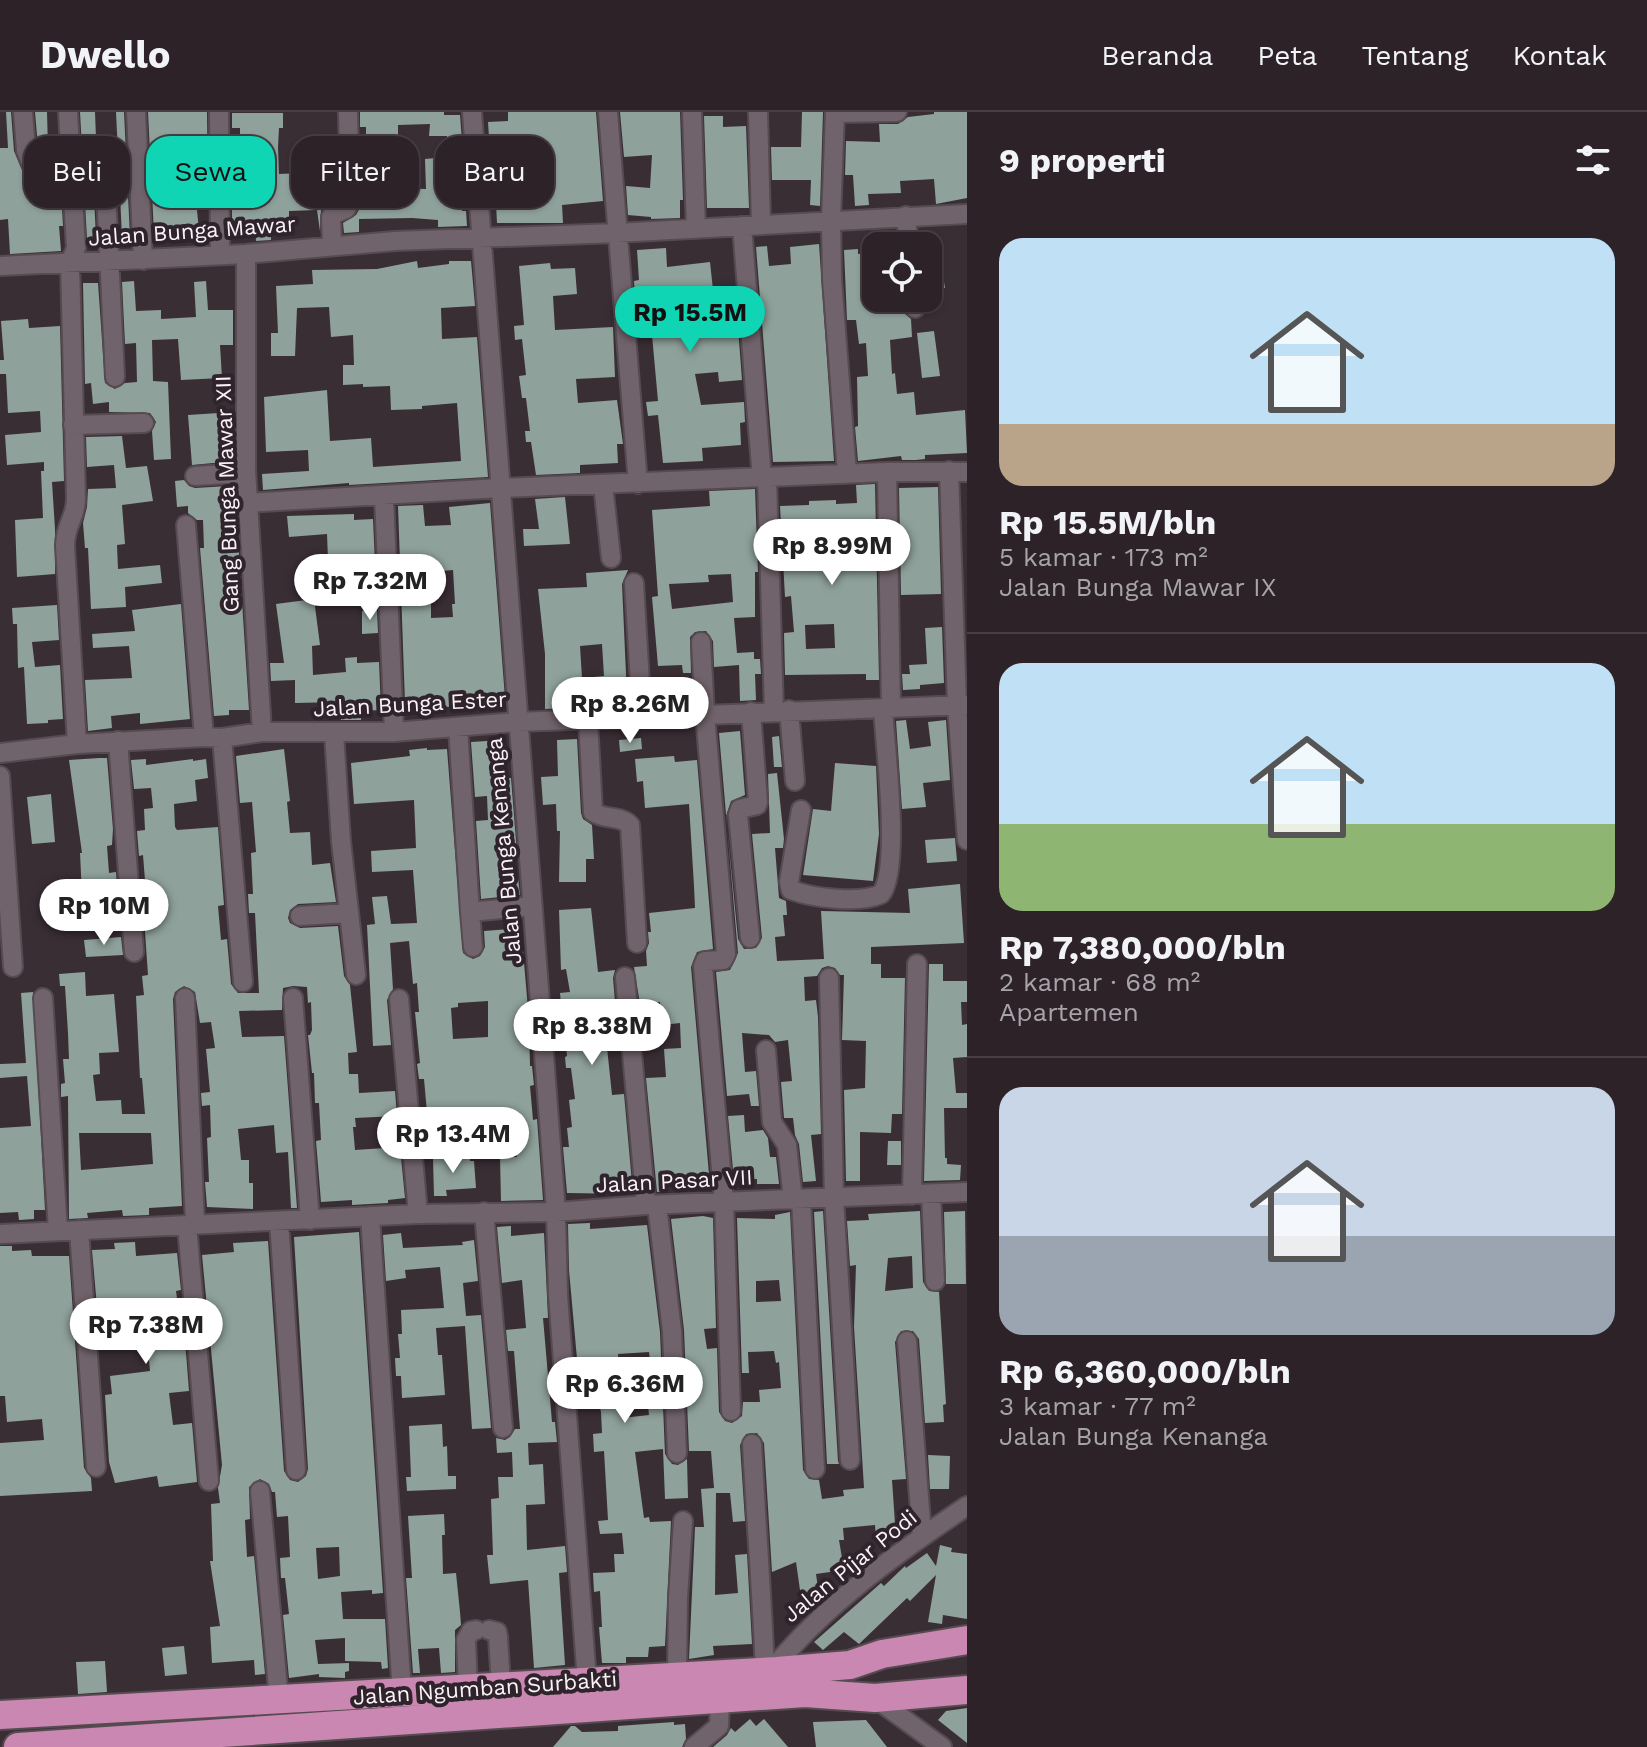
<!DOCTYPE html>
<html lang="id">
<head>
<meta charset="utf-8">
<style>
  :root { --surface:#2c2228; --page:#342a30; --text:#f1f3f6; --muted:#a6a4a8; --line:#483f45; --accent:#0fd5b4 }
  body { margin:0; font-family:"Work Sans",sans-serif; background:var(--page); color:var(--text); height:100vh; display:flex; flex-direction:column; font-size:30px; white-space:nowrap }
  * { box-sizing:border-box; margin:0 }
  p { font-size:26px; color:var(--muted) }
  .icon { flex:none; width:44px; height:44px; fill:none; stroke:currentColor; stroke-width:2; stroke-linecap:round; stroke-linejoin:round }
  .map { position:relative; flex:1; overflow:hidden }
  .sheet { display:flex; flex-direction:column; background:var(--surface); width:680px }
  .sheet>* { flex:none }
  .top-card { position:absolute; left:24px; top:24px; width:760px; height:72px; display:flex; gap:16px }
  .tools { position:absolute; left:862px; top:120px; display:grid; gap:16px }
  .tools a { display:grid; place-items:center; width:80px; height:80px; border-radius:16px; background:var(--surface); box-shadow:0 2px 6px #0004,0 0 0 2px var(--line); font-size:40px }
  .price { position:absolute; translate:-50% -68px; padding:0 18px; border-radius:28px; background:#fff; color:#222; font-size:26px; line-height:52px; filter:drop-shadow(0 2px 4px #0008) }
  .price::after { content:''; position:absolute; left:50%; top:48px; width:24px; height:18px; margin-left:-12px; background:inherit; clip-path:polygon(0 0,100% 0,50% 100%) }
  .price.current { background:var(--accent); color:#111 }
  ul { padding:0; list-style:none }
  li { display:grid; align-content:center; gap:16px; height:424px; padding:0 32px }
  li+li { border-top:2px solid var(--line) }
  li span { display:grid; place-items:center; height:248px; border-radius:24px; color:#555 }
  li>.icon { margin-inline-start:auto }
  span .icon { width:144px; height:144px; fill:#fffc; stroke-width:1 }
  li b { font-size:34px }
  h2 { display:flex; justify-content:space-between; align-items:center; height:96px; padding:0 32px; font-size:34px }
  .chip { padding:0 28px; border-radius:24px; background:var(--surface); box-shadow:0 2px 6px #0004,0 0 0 2px var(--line); font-size:28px; line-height:72px }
  .chip.current { background:var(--accent); color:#111 }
  header { display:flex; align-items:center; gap:48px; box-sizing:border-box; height:112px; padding:0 40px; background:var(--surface); border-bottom:2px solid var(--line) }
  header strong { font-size:38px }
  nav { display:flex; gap:44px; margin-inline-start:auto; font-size:28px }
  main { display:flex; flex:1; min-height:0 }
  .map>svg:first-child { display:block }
  .building { fill:#8fa19b; fill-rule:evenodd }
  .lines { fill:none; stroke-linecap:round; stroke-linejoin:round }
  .minor-casing { stroke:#554b51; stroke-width:22 }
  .highway-casing { stroke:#554b51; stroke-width:32 }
  .minor { stroke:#71636b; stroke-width:18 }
  .highway { stroke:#ca87b1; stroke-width:28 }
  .labels { text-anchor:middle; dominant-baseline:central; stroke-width:8; stroke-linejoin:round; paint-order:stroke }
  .street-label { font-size:22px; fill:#faf2f7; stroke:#2f242b }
</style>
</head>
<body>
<header>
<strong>Dwello</strong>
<nav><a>Beranda</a><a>Peta</a><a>Tentang</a><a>Kontak</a></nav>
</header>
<main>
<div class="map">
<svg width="967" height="1635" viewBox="0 0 967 1635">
  <rect width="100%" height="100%" fill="#3a2e35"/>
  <path class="building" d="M6,0H11L14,39L22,58L30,61L60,62L63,114H59L61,139L10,142L8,107L0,108V36H8Z
    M35,0H47L48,37L38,35Z
    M80,0H95L97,52L93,62L96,126L87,127Z
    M116,0H124L130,125H122Z
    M148,0H207L208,86L196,88L199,119L154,122Z
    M360,0H444V3H460L465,68H463L462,99H466L467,114L438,115V108L412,106L359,107V120L344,121L343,111L356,103L361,94L362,75L402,74V76L426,77L425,47L447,45V24H429L430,12L398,13V41H366V15H360Z
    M508,0H596L603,89L562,93L563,111H497L494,54L492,41H490L488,10L508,9Z
    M620,0H680L683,88H680V106L651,107V105L628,103L626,74L650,76L652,43L624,45Z
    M802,0H823L820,94L810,93L811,68H772L771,35H801Z
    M934,0H967V86L936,92L934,67L900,69L901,81L868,82L869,93L855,94L853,63H845L846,29L880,30L879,12H898L908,5L934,2Z
    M232,1H283V16H279L278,35L279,62L325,60L324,47L337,46L338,86L321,98L320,119L317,98L289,99V121H271V128L256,129L255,111L232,112V86H252L250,36H240V16H232Z
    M704,4H723V15L746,14L749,96H707Z
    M819,132L834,349L773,350L756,135L767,134L769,154L791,152L790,135Z
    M666,136L667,155L710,150L713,178L735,176L742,268L719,270L718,260L695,262L701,293L744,290L745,310L740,311L741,333L702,336L703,349L663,351L658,303L648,304L646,290L658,289L650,201L636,203L634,169L639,168L637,138Z
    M858,137V142L876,140V186H891V193L903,192L905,202L911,207L912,225L890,228L892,262L895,261L897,282L914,280L916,303L965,298L967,341L925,343V347L916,348H902L901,344L858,349L855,315L858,314L857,265L868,264L866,231L859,232L856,208H847L844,138Z
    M939,138L945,176L928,179V140Z
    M417,149L418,156L449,152V149H471L475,194L441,196L442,227L477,225L488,365L349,373V371L263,378L262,362L309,359L308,338L266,340L264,285L327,278L330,329L371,326L373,355L461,349L457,291L422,294V297L391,298L390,274L363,275V272L343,273V253H354L353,223L331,225L329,195L297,196L295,244H271V221H278L276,174L313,172L312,158L377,157Z
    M550,151L551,157L575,156L577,182L553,184L555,218L613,215L615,265L576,267L578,291L617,288L623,332H617L618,351L580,353V361L536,363L531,330H526L525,319H530L526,286H522L519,264L526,263L522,227L515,228L514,214L524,213L519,154Z
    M134,169L136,199L161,198V207L196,205L194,170L206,169L208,198H233V233H220L222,266L181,268L178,227L152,228L153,269L168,270L171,347L154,348L152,319L156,310L150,301L109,300V290L93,292L91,271L85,272L83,171H98L105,271L115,277L125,271L137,270L136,231L125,232L122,170Z
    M28,207L29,216L60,214L64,369L52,370L55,417V462L17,465L15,408L43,406L41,359H44V350L7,353L5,323L41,320L40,299L8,301L6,262H0V248H4L1,209Z
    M934,219L940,264L922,266L917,221Z
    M234,300V349L192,353L188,303Z
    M122,324L126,356L147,354L153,389L122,393L125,432L117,433L118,457L160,453L162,471L125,475L126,495L91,497L88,436H85L83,411L87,395L88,377L116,376L114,353L87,355L86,325Z
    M184,368L189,374L195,376L228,374L230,394L236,396L249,598H229V603L214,604L200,436H204L203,408H197L188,401V394L177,395L175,369Z
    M875,372L879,568H866V562L785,563L784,521L794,520L791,484L785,485L780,394L809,393V389L836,388V392L857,391L856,373ZM834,512L835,536L806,537L805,513Z
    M938,375L941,482L901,483L899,376Z
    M755,377L758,460H755V505L734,506L737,541L754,540V547H760L761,562H755L756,588L740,589L739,553L714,555L713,529L706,519L695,520L690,525L691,561H683L682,553L658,554L652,485L658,484L652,398L710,394L709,379ZM731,462L733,490L672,497L669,472L709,470L708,463Z
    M565,385L570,432L524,434L523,417H539L535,387Z
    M490,391L505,586L466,588V594L444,595V589L405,591L398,394L423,393L425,414L451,413L449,395ZM453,458L455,492H452L453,505L431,506V460Z
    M354,402V408L373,407L375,452L361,453V446L328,447L327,422L289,425L287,404Z
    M628,458L622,472L627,585L589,587L590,595L545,597V542L538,477L587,475L586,461ZM602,532L604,564L582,566L580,534Z
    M314,487L320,533L312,534L313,563L346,560L345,546L357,545V551L379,550L381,598L361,599V608H341L340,590L295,591V568L271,569L270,551H284L276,492Z
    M181,492L190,607L140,612V601L111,604L112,616L88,619L85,568L132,566L129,534L93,536L92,522L135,519L132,498Z
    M57,493L59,528L32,530L35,555L60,553L63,607L48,608V611L27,612L24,555L18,556L17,512H13L12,496Z
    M377,498L378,521L362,522V499Z
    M942,515L944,571L920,573V577L903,578L902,562H910L909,553L927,552L925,516Z
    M906,608L910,637L931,634L928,610L946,608L950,668L923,671L926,695L902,697L896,609Z
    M740,619L745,683L731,689L726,704L738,827L744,837L756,836L762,826L752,722L770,721L768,662L777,661L784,727L783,736H775L779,786L786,789L787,803H783L785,824L775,825L777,849L824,847L821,799L910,801L908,777L960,772L964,831L871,835V852H881V866H905L902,1002H892L891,1021L860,1020V1069H846L844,978L865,976L866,929L842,928L844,863H840L835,856L828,854L822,856L817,864L804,865L805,889L816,888L818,905L821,1022L811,1023L816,1069L803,1070L799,1032L795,1023L793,1006H784L781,970L792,969L788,928L775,930L769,923L742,921L745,960L756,959L759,994H751L749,982L727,984L716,860L730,858L738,841L719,621Z
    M779,624L782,655H774L772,625Z
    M641,626L642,637L620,640L619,628Z
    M577,627L581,701L583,707L592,713L594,747H586V770H559L560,719H557L556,692L543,693L541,665L558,664L557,628Z
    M503,628L507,666H511L517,741L508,742L511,767L518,766L520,783L481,787L476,709L488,708L487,684L475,685L471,630Z
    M427,636V638L447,637L463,841L473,847L480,844L485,835L484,819L521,816L529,908L530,954H532L534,973L530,974L533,1008L537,1007L543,1088L501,1089L500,1045H517L515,1023L506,1024L505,1008L498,1009V1001L463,1003L464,1010L428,1012L424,967H419L417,952L420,951L415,900H419L417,871L413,872L409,829L390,831L393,877L387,888L391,933L373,934L367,813L375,812L372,785L387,784L391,812L417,811L413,758L372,760L371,739L416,736L414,688L354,692L351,651L410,644L409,638ZM488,889V925L453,927L451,896L458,895V891Z
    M284,637L290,689L287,690L290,721L310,720L312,753L330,751L336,790L298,792L290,798L288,806L290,811L300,816L338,814L344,864L350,873L357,940L348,941L349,962H358L359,981L395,979L397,1004L355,1006L356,1015H353L355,1038L400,1035L405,1086L388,1088V1091L352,1093V1088L321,1090L316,1029L321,1028L319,991H315L314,961H312L308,923H310L312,918L311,890L308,891L307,875L293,874L283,876L282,898L239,899L242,925L284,924L297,1096H291L288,1040L276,1041L274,1013L238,1017L241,1048H249V1071H253V1097L207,1095L205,1070H209L207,1026L211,1025L210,993L202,994L201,981L210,980L206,937L215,936L211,910L200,911L195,880L184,874L175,880L173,887L182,1094L149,1096V1103L123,1104L122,1098L87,1101L88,1106L69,1107L68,984L61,985V972L65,971L63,947H69L68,921L65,874H60L59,862L85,860L86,884L114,882L119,940L99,941L100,962L93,963L96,989L121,988L122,1002H145L142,966H140L136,884L144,883L142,864L148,863L144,806H148L143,743L139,744L137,719L145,718L144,697L153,696L151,676L134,677L131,648L146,647V653L193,647V649L206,647L208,666L195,668L197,689L174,692L175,715L177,718L218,715L224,793L218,794L221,828L227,827L231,872L238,881H259L255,801H249L248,782H253L251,741L256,740L252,690L240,691L236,644ZM79,1021H151L153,1052L81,1058Z
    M674,644L675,650L697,648L713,837L697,840L691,855L710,1074L696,1075L695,1065L666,1067V1079L657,1080L646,966L666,965L664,937L681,936L680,911L662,913L660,890L640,892L634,855L647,854L646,839L649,831L648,820H651L649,801L695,796L694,774L689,692L645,696L643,669L637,670L635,647Z
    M99,646H107L113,717L112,733L107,734L109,761L116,760L119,800L83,804L80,741H82L69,648Z
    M835,651L876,654L879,722L873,769L803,763L813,697L831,699Z
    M51,682L55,730L32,732L27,685Z
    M955,726L957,749L927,751L925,728Z
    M591,796L598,860L615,858L613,866L618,924L606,926L612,983L624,982L633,1082L567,1081L563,1035H569L567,1016L572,1015L569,988L575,987L571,956H566L565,945L567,944L564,913H567L565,891L561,892L560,881L570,880L566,857L561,858L559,798Z
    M121,825L123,843L86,845L84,828Z
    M929,852H943V869H967V890H961L962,913L967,912V945L953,946L956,981H967V996H944L945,1046H947V1052L961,1053L960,1068L924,1069Z
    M33,880L45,1098H34V1107L19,1108L18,1100L0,1101V1016L31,1014L27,964L0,966V952L26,951L21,881Z
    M744,1003L745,1020L763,1018L768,1026L770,1045H776L779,1072H757V1067L734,1068L728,1004Z
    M888,1029H901V1053H887Z
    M470,1046V1049H474L476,1076L446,1078L447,1084H434L433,1047Z
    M823,1099L838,1349L839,1352H827L814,1100Z
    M920,1099L923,1170L929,1179L939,1180L946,1292L943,1293L944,1310L925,1311L919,1227L913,1219H901L895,1230L906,1367L892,1368L896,1426L876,1427L875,1413L843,1416L844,1428H839L844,1458L816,1462L820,1490L802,1492L796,1450L772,1460L764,1331L757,1321L746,1322L740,1333L745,1409L733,1410L730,1381H716L715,1483L738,1481L735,1443L747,1442L752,1532L713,1534L714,1543L689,1547L695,1415H704L701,1377L714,1376L711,1339H689L684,1218L671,1107L703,1104L713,1106L716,1216L704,1217L707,1237L717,1236L719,1300L725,1309L732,1311L742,1304L743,1290H760L759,1278L781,1276L779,1250L776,1251L774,1239L748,1240L749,1261H742L737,1106L775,1107V1103L790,1100L803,1358L809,1367L819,1368L822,1387L844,1384L843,1378L864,1376L854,1215L856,1153L850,1154L847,1109L869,1108L868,1102ZM912,1144L913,1176L885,1179L888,1146ZM779,1168L781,1189L756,1190V1169Z
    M965,1099L966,1172H946L944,1100Z
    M590,1111V1117L647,1113L660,1220L665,1342L672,1352L678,1353L687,1347L688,1386L665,1387L663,1337L635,1340L644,1406L649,1405L650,1410L671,1409L665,1534L649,1535L648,1545H626V1551H602L599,1515H602L600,1479L594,1480L593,1461L615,1460L614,1442H624L622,1421L600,1422L598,1409L608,1408L604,1339L594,1340L593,1322L602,1321L601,1300L596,1280L579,1282L576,1259L578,1258L569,1158L568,1112ZM649,1240L652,1267L645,1268L649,1303L622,1306L615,1266H620L618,1242Z
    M511,1114V1124L544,1121L548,1206H543L552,1310H555L557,1330L528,1331L529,1353L543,1352L545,1392L526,1393L527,1438L565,1434L567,1460L559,1461L565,1553L534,1556L528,1468L490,1472L487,1443H493L491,1387L499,1386L498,1365H513L512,1340L497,1341L496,1326L505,1328L510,1325L515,1317H520L514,1239H508L506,1218L526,1216L522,1168L502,1171L497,1115Z
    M359,1120L383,1481L372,1482V1478L341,1480L343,1507H385L388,1556L382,1557L381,1550L345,1549V1526L315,1528L318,1552L349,1551V1559L345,1560V1566L319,1565V1562L289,1566L283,1503L289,1502L285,1466H281L280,1446L290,1445L288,1404L277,1405L275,1380H272L269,1372L260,1367L249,1375L250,1407L245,1408L247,1445L254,1444L265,1562L255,1563L254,1548L212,1551L210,1515L220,1514L210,1449H213L211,1392L220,1391L218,1376L222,1353L202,1143L234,1140L233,1131L268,1129L284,1359L290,1368L298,1370L306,1364L308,1357L294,1125ZM339,1435L340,1464L318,1467L316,1436Z
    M401,1121L403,1136L463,1133L462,1130L474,1128L478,1169L463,1171L466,1204L481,1203L491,1316L472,1317L465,1214L436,1216L438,1243H442L445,1283L402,1286L401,1264H396L395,1246H400L398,1222H402L401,1198L444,1196L440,1155L405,1158L406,1166L386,1169L383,1123Z
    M135,1130L136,1144L177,1141L181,1178L176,1179L181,1215H184L189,1279L169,1281L173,1313L192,1311L197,1370L159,1375L157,1364L115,1371L109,1350L105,1283L112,1282L110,1264L150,1259L147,1224L111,1230L104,1194L97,1195L92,1138L115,1137L114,1131Z
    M0,1134H12V1139L31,1138L32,1144H69L84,1356L91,1366L92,1379L0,1384V1331L44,1328L42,1307L7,1310L5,1284H0Z
    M442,1312L443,1335L447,1334L448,1364H456V1377L407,1379L406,1365H411L409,1314Z
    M928,1343L950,1344L949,1377H930Z
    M444,1402L445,1423H442L443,1462L456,1461L460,1500L461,1513L455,1518V1560L441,1561L439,1536L418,1537L420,1561H413L406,1466H412L408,1404Z
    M940,1433L952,1436L951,1440L967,1442V1507L943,1503L942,1512L928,1510L936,1463L910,1489L907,1486L859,1532L844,1520L823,1538L814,1530L881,1471L884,1474L905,1454L906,1456L927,1441L936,1454Z
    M184,1534L187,1562L165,1564L162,1536Z
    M105,1549L107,1580L78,1582L76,1550Z
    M967,1596V1631L938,1608L946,1599Z
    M750,1607L756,1614L764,1607L788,1635H713L727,1623L731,1616L735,1620Z
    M866,1608L887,1635H816L813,1610Z
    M674,1610V1613L685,1612L686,1627L682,1635H553L571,1614H575L582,1620L618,1619V1614Z"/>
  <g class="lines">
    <defs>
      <path id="minor" d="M23,0L26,38L30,49L71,50
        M68,0L76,136L70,151L76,387C76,406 65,412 65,434L77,632
        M136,0L143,148
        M219,0L220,143
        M472,0L556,1100L558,1183L587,1569
        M608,0L638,372
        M692,0L696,117
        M758,0L761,112
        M835,0L831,108L832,167L847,362
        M835,1L897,0
        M105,61L115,265
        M906,104L909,134
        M742,114L762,367
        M332,133L331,105L333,102L346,97L350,89L348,0
        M246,142V358L262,620
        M0,154L246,142L395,129L616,121L967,102
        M914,186L915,196
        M73,313L144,311
        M949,359L957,594L967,728
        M887,360L891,596
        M195,364L241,361L246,358
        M767,367L774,599
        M603,372L611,446
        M384,384L394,620
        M247,391L500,376L887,360H967
        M186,413L204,625
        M634,471L642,605
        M701,530L705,603L726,842L723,848L705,849L703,854L724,1090L731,1299
        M789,598L795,669
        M588,608L593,700C604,708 621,703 630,713L637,831
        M458,616L470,800L532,794
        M334,621L341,729L356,863
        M222,626L243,870
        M118,629L134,840
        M0,641L77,632L204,625L222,626L262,620H394L517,610L967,593
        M0,664L13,855
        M801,698L789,770L791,778C813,786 859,792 881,782C901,757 885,633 883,596
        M470,800L473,835
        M300,804L349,801
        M750,826L738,703L740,697L757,693L758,690L751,600
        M625,865L646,1093
        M829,866L834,1086L850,1348
        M43,886L58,1119
        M185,886L195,1112
        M293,886L310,1108
        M399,887L418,1102
        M766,938L772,1010L787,1033L793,1088
        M931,1082L935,1169
        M912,1083L917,852
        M801,1087L815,1357
        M657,1093L672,1219L677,1341
        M484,1100L503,1316
        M370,1104L402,1581
        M279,1109L296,1358
        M187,1113L209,1369
        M79,1118L96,1355
        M0,1122L418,1102L556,1100L646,1093L967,1080
        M907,1229L922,1424
        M752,1332C756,1408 762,1484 765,1560
        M260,1379L279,1588
        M489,1518L497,1520L498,1525L501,1574
        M771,1559C824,1493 897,1441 967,1394
        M677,1563L678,1486L683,1409
        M468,1576L466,1528L471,1519L476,1518
        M875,1586L942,1635
        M694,1635L719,1614L720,1587"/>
      <path id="highway" d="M0,1603L777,1559L850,1553L882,1542L967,1528
        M18,1635L805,1581L875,1586L967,1578"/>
    </defs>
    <use href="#minor" class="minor-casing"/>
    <use href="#highway" class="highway-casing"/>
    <use href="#minor" class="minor"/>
    <use href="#highway" class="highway"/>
  </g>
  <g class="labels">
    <g class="street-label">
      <text transform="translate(192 119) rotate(-4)">Jalan Bunga Mawar</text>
      <text transform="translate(227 382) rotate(-92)">Gang Bunga Mawar XII</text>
      <text transform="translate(410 592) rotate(-3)">Jalan Bunga Ester</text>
      <text transform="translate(504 739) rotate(-95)">Jalan Bunga Kenanga</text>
      <text transform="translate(674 1069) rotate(-3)">Jalan Pasar VII</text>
      <text transform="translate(850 1454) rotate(-39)">Jalan Pijar Podi</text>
      <text transform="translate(485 1576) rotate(-4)">Jalan Ngumban Surbakti</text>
    </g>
  </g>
</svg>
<div class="tools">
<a><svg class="icon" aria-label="locate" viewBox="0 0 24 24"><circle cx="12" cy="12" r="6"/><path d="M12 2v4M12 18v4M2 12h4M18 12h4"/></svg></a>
</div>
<b class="price current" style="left:690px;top:242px">Rp 15.5M</b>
<b class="price" style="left:832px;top:475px">Rp 8.99M</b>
<b class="price" style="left:370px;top:510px">Rp 7.32M</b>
<b class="price" style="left:630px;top:633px">Rp 8.26M</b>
<b class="price" style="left:104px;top:835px">Rp 10M</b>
<b class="price" style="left:592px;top:955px">Rp 8.38M</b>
<b class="price" style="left:453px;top:1063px">Rp 13.4M</b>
<b class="price" style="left:146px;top:1254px">Rp 7.38M</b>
<b class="price" style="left:625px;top:1313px">Rp 6.36M</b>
<div class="top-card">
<a class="chip">Beli</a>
<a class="chip current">Sewa</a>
<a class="chip">Filter</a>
<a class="chip">Baru</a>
</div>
</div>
<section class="sheet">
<h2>9 properti<svg class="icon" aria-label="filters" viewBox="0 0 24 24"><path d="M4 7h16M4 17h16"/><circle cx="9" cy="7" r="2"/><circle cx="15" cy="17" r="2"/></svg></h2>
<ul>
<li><span style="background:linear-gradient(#bfe0f5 75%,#b9a48a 0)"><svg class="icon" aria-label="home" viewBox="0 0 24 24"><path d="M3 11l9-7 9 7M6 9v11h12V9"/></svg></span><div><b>Rp 15.5M/bln</b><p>5 kamar · 173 m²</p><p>Jalan Bunga Mawar IX</p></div></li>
<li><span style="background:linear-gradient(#bfe0f5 65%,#8fb573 0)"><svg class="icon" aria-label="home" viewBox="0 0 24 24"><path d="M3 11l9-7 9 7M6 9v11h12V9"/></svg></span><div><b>Rp 7,380,000/bln</b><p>2 kamar · 68 m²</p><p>Apartemen</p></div></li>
<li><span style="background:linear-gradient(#c9d6e8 60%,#9aa5b1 0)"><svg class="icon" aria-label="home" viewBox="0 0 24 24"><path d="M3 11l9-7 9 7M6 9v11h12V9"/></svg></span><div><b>Rp 6,360,000/bln</b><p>3 kamar · 77 m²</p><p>Jalan Bunga Kenanga</p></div></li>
</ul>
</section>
</main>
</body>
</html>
